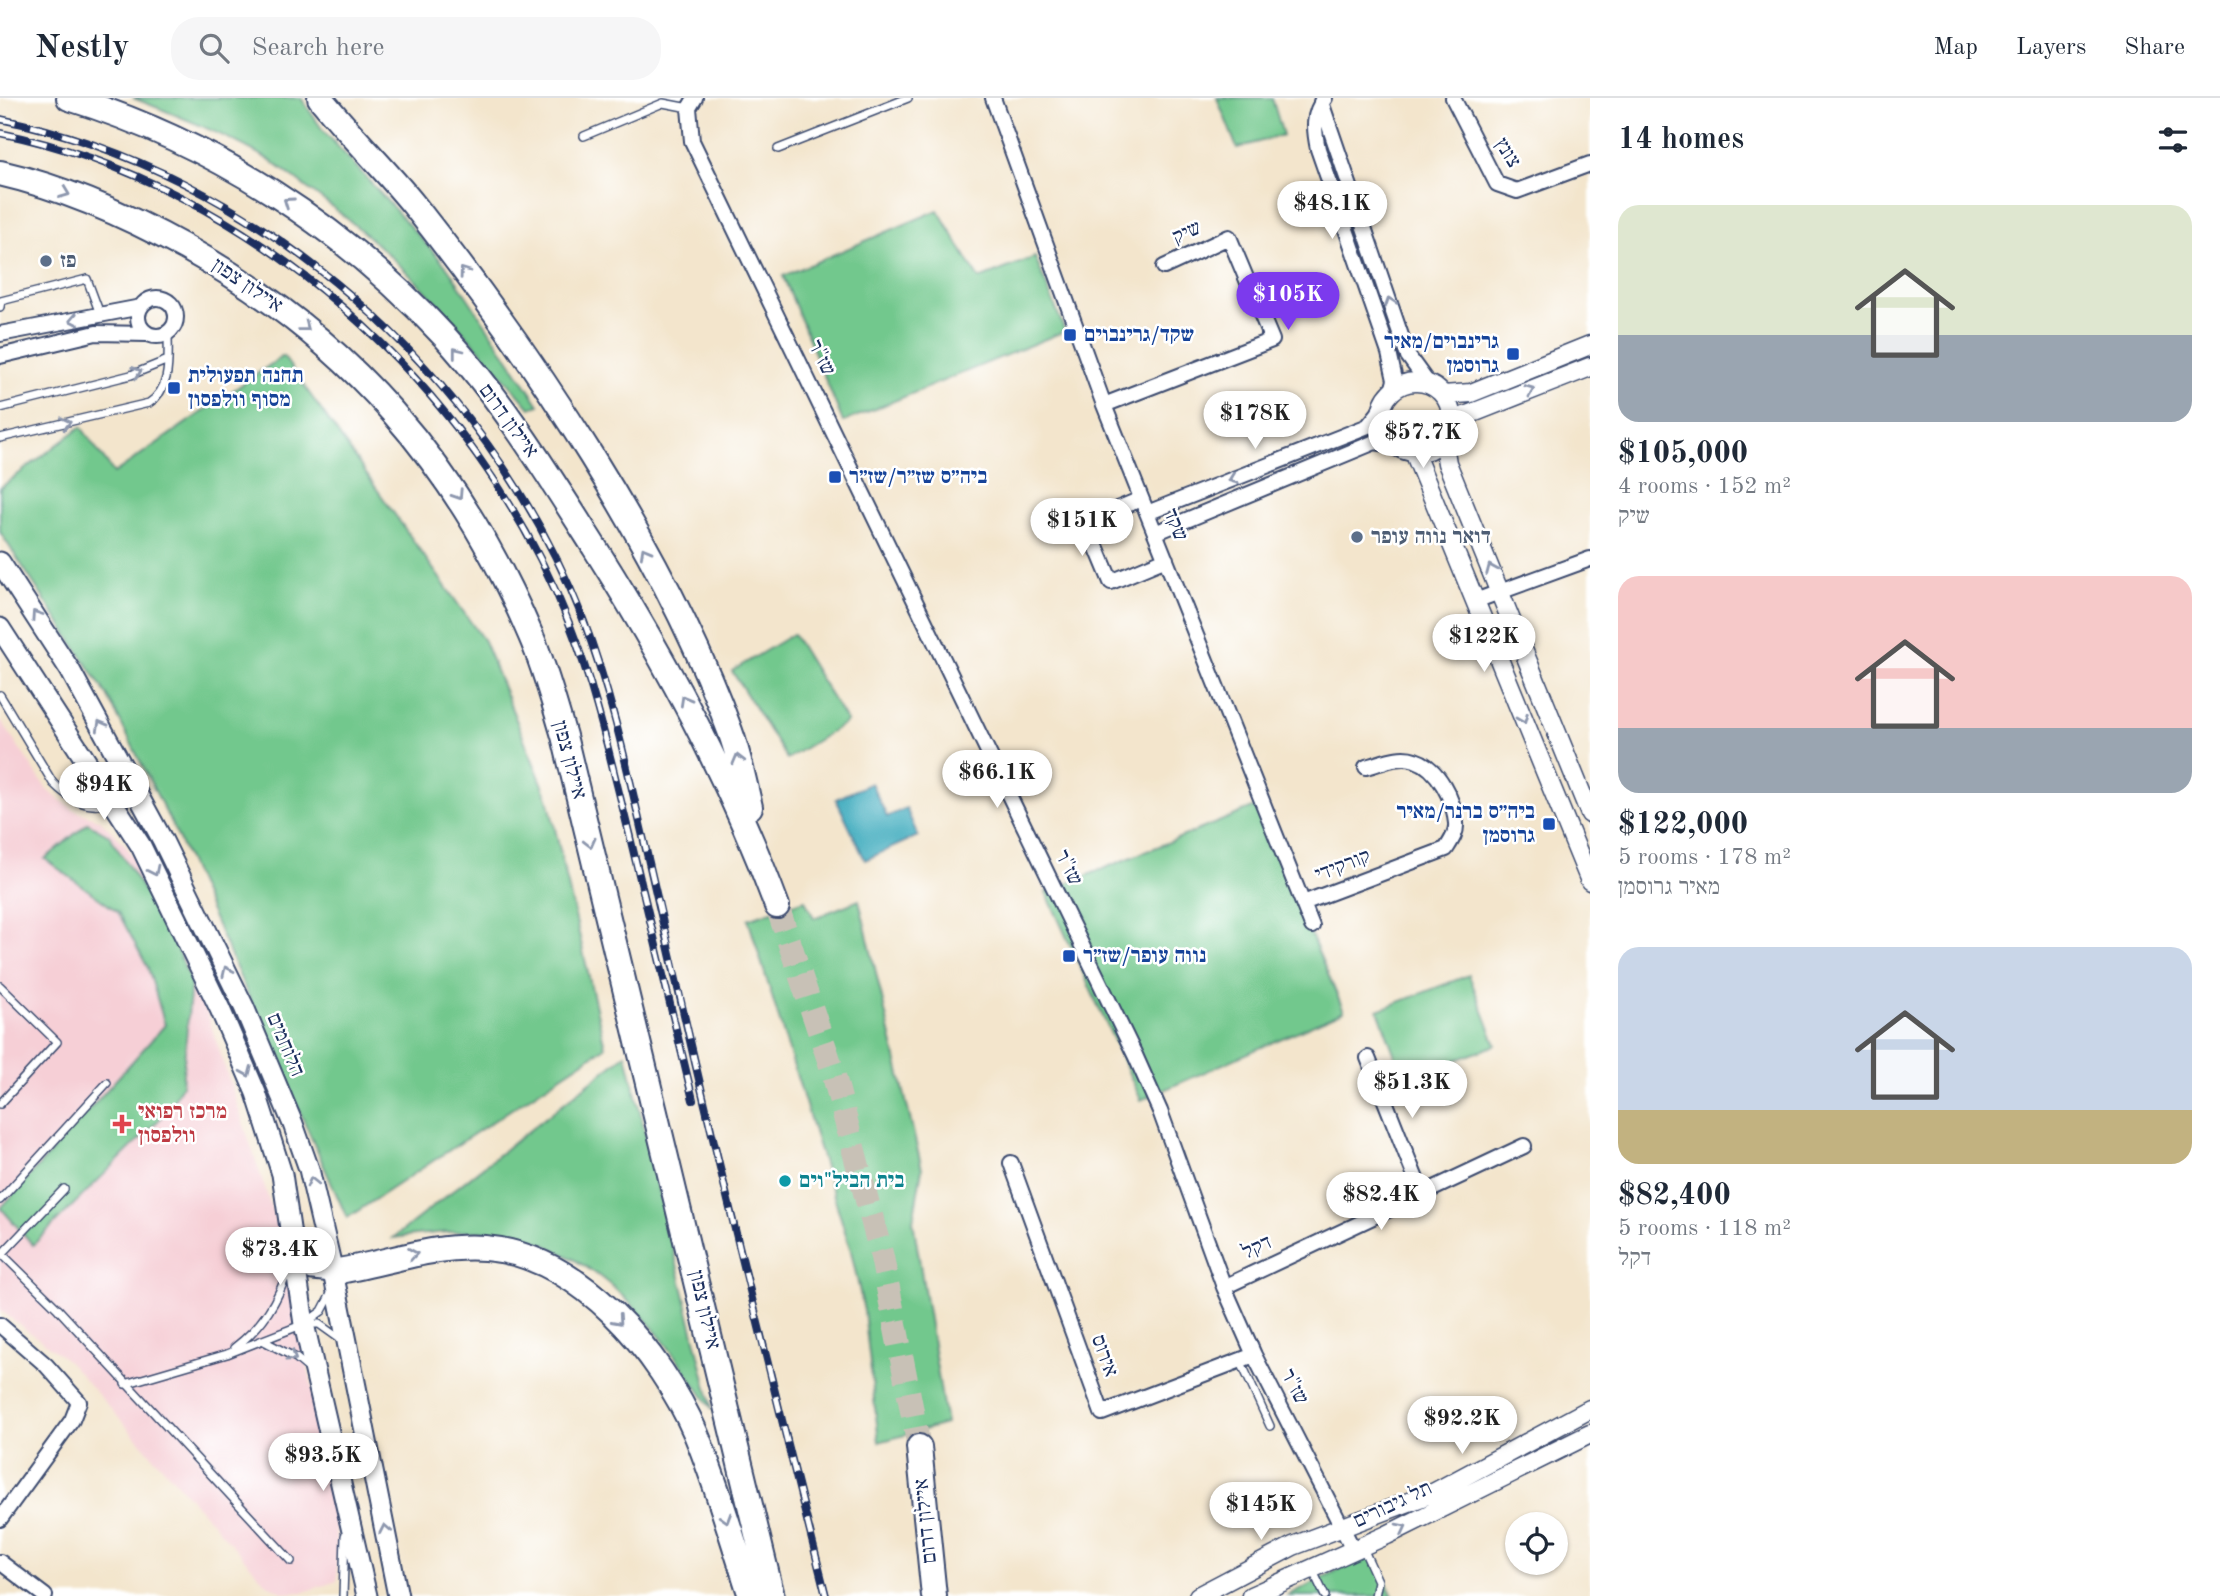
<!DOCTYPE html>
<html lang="en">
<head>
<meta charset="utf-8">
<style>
  :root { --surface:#fff; --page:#f6f6f7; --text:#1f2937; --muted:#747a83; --line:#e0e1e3; --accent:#7c3aed }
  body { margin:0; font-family:"Old Standard TT","Frank Ruhl Libre",serif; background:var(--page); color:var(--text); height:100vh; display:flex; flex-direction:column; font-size:26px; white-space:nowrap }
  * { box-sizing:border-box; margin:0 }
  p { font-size:23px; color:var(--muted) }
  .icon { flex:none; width:38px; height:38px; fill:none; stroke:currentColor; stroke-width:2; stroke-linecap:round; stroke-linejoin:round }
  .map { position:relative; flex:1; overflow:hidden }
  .details { display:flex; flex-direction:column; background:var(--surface); width:630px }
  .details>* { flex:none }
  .buttons { position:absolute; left:1505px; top:1414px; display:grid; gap:14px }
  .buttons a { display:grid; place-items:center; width:63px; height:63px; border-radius:50%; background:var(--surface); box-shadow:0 2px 5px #0004; font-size:35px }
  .price { position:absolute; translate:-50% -60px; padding:0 16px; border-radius:24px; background:#fff; color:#222; font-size:23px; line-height:46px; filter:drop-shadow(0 2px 4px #0008) }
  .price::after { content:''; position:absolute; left:50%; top:42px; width:21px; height:16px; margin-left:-10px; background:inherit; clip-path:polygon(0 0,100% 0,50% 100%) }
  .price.active { background:var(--accent); color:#fff }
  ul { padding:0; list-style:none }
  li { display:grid; align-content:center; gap:14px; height:371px; padding:0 28px }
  li span { display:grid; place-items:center; height:217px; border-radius:21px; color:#555 }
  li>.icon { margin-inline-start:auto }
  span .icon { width:126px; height:126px; fill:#fffc; stroke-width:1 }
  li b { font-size:30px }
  h2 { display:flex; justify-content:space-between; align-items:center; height:84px; padding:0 28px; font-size:30px }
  header { display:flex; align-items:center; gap:42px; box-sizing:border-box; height:98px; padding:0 35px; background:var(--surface); border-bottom:2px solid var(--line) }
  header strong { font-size:33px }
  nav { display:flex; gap:38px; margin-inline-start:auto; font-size:24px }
  .search { width:490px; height:63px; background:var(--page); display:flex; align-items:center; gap:18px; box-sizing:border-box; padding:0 24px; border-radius:28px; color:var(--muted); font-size:26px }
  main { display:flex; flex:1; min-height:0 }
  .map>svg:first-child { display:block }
  .built { fill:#f6cfd6 }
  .green { fill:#72c88d; stroke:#467c76; stroke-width:2 }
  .water { fill:#40acbe; stroke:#2e6e8e; stroke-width:2 }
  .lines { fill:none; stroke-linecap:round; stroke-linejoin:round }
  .motorway-tunnel { stroke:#c8c1b6; stroke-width:24; stroke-dasharray:24 12; stroke-linecap:butt }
  .service-casing { stroke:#3b4a6e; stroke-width:10 }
  .minor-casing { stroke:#3b4a6e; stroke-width:18 }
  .tertiary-casing { stroke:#3b4a6e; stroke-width:21 }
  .secondary-casing { stroke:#3b4a6e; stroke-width:23 }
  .motorway-casing { stroke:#3b4a6e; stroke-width:28 }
  .service { stroke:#fff; stroke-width:7 }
  .minor { stroke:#fff; stroke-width:14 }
  .tertiary { stroke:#fff; stroke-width:18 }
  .secondary { stroke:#fff; stroke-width:19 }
  .motorway { stroke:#fff; stroke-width:24 }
  .rail-casing { stroke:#1b2f5e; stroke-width:8 }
  .rail { stroke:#fff; stroke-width:5; stroke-dasharray:16; stroke-linecap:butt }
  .oneway { stroke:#8d97ae }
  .service-dot { fill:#5c6f8a; stroke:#fff; stroke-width:2.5 }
  .transit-dot { fill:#1a4fb4; stroke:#fff; stroke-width:2.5 }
  .health-dot { fill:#e0444e; stroke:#fff; stroke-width:2.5 }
  .culture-dot { fill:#0f9aa8; stroke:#fff; stroke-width:2.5 }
  .labels { text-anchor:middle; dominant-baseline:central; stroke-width:5; stroke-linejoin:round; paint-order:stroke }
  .street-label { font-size:21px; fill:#1b2f5e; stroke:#fff }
  .service-label { font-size:21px; font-weight:bold; fill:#4e5e75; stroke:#fff; text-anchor:start }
  .transit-label { font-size:21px; font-weight:bold; fill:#164399; stroke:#fff; text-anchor:start }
  .health-label { font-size:21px; font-weight:bold; fill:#be3a42; stroke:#fff; text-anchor:start }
  .culture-label { font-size:21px; font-weight:bold; fill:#0d838f; stroke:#fff; text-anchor:start }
</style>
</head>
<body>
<header>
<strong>Nestly</strong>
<div class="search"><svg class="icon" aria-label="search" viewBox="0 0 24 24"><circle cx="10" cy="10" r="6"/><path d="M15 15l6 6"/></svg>Search here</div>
<nav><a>Map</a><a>Layers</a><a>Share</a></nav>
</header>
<main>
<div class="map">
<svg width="1590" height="1498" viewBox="0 0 1590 1498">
  <rect width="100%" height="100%" fill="#fff"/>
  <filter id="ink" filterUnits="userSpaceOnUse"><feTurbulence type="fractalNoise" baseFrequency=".0143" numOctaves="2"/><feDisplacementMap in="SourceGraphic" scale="14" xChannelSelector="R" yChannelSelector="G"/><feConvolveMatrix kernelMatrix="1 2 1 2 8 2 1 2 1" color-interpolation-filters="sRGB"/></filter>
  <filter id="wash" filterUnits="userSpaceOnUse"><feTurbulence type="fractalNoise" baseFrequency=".00686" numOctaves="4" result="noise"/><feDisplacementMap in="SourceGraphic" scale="28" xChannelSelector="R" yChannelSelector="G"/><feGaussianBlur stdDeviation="1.57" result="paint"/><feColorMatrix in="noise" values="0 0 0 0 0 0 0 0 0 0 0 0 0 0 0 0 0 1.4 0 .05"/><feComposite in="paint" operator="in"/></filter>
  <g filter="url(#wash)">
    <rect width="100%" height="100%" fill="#f3e5cc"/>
    <path class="built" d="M0,621L48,693L74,712L100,722L126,748L178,837L206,912L281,1139L335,1401L337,1483L304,1494L284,1495L266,1485L68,1263L0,1212Z"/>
    <path class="green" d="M133,0H301L322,31L448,170L539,307L530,310C459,227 397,154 307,90C292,79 276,65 259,56C219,34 176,17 133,0Z
      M1217,0H1272L1283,37L1237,50Z
      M938,112L979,181L1035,159L1065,233L843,324L783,178Z
      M283,258L484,543L548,700L605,949L347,1120L176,735L107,597L0,434V390L81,329L114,375Z
      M793,536L847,624L787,661L732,573Z
      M1255,709L1344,913L1141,1002L1046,794Z
      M88,725L109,737L169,833L191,884L182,987L168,1013L33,1147L1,1110L165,927L148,870L118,814L45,761Z
      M805,802L814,820L859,802L922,1071L913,1123L946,1326L879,1344L864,1213L851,1153L748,821Z
      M1469,877L1496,947L1404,982L1378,912Z
      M626,956L712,1311C669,1248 627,1185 556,1152C545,1147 533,1140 522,1138C478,1130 437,1134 393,1140Z
      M1372,1455L1393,1498H1286Z"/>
    <path class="water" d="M871,685L887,719L906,710L918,738L865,762L836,701Z"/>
  </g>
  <g filter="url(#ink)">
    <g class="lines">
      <path class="motorway-tunnel" d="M777,808L833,974L882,1159L919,1349"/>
      <defs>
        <path id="service" d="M584,38L663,5L689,10
          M778,51L908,0
          M0,209L1,203L87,181L100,216
          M0,310L131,277L168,262
          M0,340L149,305C172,290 168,261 168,235
          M0,597L53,685C76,708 112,723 123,679
          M0,888L57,944L0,1006
          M0,1102L107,985
          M0,1154L58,1211L291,1463
          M2,1156L64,1091
          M305,1226H319L340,1241
          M262,1242L296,1260L309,1271
          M234,1250C263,1228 278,1203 289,1169
          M1240,1262L1270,1328
          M125,1286L227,1256L304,1226L322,1213L331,1196
          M1362,1448L1378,1483L1375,1498
          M1312,1471L1325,1498
          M343,1498L345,1438"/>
        <path id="minor" d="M695,0L689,10L692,43L1135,957L1160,1013L1224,1189L1254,1257L1353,1451
          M993,0L1104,307L1312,828
          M1325,0C1312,16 1314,32 1318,51L1389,255L1395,282L1392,293
          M1453,0L1497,86L1517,93L1590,66
          M1321,4L1408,258L1429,287
          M138 219a19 19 0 1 1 38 0a19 19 0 1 1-38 0Z
          M0,236L141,209
          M0,258L96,235L147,236
          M1104,307L1272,242L1229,139L1164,169
          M1141,401L1086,424L1111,484L1166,461
          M1147,415L1368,328L1381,312
          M1155,435L1375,344L1394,347
          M1475,503L1590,461
          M1303,805L1446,751C1451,743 1457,735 1456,725C1454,702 1438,669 1415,662C1399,656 1382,665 1366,669
          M1368,960L1422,1096
          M1011,1065L1102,1315L1254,1257
          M1224,1189L1524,1048
          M0,1227L46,1267L79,1304L72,1322L0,1421
          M0,1464L45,1498"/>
        <path id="tertiary" d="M1381 319a35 35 0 1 1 70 0a35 35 0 1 1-70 0Z
          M1443,297L1471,295L1590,247
          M1448,332L1465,318L1590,269
          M1443,341L1447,365L1590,716
          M1414,354L1590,783
          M1198,1498L1293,1448L1435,1394L1590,1311
          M1251,1498L1387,1437L1590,1336"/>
        <path id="secondary" d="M0,464L70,572L163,743L244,909L293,1026L309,1071L333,1174L398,1498
          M0,530L141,748L220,911L256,995L282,1076L304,1226L367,1498
          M296,1149L313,1172L333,1174"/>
        <path id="motorway" d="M69,0C214,45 343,128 446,240C503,303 550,379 595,450C667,564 730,681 777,808
          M320,0C350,37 384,70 414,107C533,258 664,452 730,633C739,657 744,684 750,709
          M0,75C65,90 128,118 186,150C348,239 459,368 531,538C545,570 554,605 564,638L772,1498
          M333,1174C385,1166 432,1146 485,1150C580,1157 661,1255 696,1336C718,1389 733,1444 751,1498
          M919,1349L934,1498"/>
      </defs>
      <use href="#service" class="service-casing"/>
      <use href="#minor" class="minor-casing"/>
      <use href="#tertiary" class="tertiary-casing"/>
      <use href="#secondary" class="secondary-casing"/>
      <use href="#motorway" class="motorway-casing"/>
      <use href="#service" class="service"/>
      <use href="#minor" class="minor"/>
      <use href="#tertiary" class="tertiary"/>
      <use href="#secondary" class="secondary"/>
      <use href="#motorway" class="motorway"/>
      <defs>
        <path id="rail" d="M0,21C258,73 488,277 583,521C609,589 625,660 641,730C659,807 677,884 694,960C736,1140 781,1319 826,1498
          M0,35C252,86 476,289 569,525C596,593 611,664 629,735C650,824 672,913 693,1002"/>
      </defs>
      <use href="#rail" class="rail-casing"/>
      <use href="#rail" class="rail"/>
    </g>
    <defs><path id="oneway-chevron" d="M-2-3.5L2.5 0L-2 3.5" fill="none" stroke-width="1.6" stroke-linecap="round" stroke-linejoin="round" transform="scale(1.75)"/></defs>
    <g class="oneway">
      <use href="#oneway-chevron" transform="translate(65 95) rotate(21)"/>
      <use href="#oneway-chevron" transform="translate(288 104) rotate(-145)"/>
      <use href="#oneway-chevron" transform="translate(464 174) rotate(-126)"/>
      <use href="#oneway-chevron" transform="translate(1390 204) rotate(-109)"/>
      <use href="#oneway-chevron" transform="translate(74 222) rotate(169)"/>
      <use href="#oneway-chevron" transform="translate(305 229) rotate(38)"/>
      <use href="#oneway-chevron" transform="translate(457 254) rotate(-128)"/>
      <use href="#oneway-chevron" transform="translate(137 274) rotate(-19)"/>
      <use href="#oneway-chevron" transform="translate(1530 292) rotate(-21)"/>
      <use href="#oneway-chevron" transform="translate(66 325) rotate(-13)"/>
      <use href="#oneway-chevron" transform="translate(1233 381) rotate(159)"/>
      <use href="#oneway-chevron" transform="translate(458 397) rotate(57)"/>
      <use href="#oneway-chevron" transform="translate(645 454) rotate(-119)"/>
      <use href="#oneway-chevron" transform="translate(1491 471) rotate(-113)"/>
      <use href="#oneway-chevron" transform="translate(36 517) rotate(-124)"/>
      <use href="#oneway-chevron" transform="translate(685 602) rotate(-119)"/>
      <use href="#oneway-chevron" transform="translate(1523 621) rotate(68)"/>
      <use href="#oneway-chevron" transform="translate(101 627) rotate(-119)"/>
      <use href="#oneway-chevron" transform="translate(738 661) rotate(-105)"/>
      <use href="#oneway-chevron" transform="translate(590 745) rotate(76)"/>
      <use href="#oneway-chevron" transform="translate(154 773) rotate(64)"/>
      <use href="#oneway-chevron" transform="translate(227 873) rotate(-115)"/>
      <use href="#oneway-chevron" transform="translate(247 974) rotate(67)"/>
      <use href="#oneway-chevron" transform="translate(312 1084) rotate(-103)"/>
      <use href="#oneway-chevron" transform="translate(413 1156) rotate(-9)"/>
      <use href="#oneway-chevron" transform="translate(618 1222) rotate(48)"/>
      <use href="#oneway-chevron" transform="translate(292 1259) rotate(34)"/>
      <use href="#oneway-chevron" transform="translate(726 1420) rotate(73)"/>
      <use href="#oneway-chevron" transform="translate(1402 1430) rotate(-27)"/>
      <use href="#oneway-chevron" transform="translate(385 1431) rotate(-101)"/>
    </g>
  </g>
  <g class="service-dot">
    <circle cx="46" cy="163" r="7"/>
    <circle cx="1357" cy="439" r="7"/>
  </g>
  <g class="transit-dot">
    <rect x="1063" y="230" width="14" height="14" rx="3.5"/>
    <rect x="1506" y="249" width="14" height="14" rx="3.5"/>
    <rect x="167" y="283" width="14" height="14" rx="3.5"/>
    <rect x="828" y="372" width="14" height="14" rx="3.5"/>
    <rect x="1542" y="719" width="14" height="14" rx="3.5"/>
    <rect x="1062" y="851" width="14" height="14" rx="3.5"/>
  </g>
  <path class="health-dot" d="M118.5 1015.5h7v7h7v7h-7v7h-7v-7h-7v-7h7z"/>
  <circle class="culture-dot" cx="785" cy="1083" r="7"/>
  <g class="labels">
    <g class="street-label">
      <text transform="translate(1507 55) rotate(58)">צונץ</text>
      <text transform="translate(1187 135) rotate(-24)">שיק</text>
      <text transform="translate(247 188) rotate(34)">איילון צפון</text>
      <text transform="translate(821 260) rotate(64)">שז"ר</text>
      <text transform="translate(508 323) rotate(54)">איילון דרום</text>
      <text transform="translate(1175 427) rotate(67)">שקד</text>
      <text transform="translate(569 662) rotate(75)">איילון צפון</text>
      <text transform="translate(1343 768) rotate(-21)">קורקידי</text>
      <text transform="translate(1068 770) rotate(64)">שז"ר</text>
      <text transform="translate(285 947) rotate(67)">הלוחמים</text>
      <text transform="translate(1257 1150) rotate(-25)">דקל</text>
      <text transform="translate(704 1212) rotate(77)">איילון צפון</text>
      <text transform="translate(1104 1258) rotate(70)">אירוס</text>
      <text transform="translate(1294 1289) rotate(63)">שז"ר</text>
      <text transform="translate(1393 1407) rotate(-25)">תל גיבורים</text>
      <text transform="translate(926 1423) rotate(-96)">איילון דרום</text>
    </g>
    <g class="service-label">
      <text x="60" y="163">פז</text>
      <text x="1371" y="439">דואר נווה עופר</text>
    </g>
    <g class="transit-label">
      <text x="1084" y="237">שקד/גרינבוים</text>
      <text x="1499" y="244" text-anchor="end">גרינבוים/מאיר<tspan x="1499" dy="24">גרוסמן</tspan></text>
      <text x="188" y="278">תחנה תפעולית<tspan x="188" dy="24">מסוף וולפסון</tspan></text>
      <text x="849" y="379">ביה״ס שז״ר/שז״ר</text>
      <text x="1535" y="714" text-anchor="end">ביה״ס ברנר/מאיר<tspan x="1535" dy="24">גרוסמן</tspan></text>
      <text x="1083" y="858">נווה עופר/שז״ר</text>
    </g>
    <g class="health-label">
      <text x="138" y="1014">מרכז רפואי<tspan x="138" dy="24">וולפסון</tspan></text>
    </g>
    <g class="culture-label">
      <text x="799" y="1083">בית הביל"וים</text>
    </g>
  </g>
</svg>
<div class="buttons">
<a><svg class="icon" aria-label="locate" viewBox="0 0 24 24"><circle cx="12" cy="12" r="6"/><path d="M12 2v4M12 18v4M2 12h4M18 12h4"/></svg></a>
</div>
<b class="price" style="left:1332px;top:143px">$48.1K</b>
<b class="price active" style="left:1288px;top:234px">$105K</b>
<b class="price" style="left:1255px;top:353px">$178K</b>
<b class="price" style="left:1423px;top:372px">$57.7K</b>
<b class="price" style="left:1082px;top:460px">$151K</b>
<b class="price" style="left:1484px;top:576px">$122K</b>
<b class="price" style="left:997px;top:712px">$66.1K</b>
<b class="price" style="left:104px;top:724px">$94K</b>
<b class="price" style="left:1412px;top:1022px">$51.3K</b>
<b class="price" style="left:1381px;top:1134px">$82.4K</b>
<b class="price" style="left:280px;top:1189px">$73.4K</b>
<b class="price" style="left:1462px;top:1358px">$92.2K</b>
<b class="price" style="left:323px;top:1395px">$93.5K</b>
<b class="price" style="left:1261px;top:1444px">$145K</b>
</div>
<section class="details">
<h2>14 homes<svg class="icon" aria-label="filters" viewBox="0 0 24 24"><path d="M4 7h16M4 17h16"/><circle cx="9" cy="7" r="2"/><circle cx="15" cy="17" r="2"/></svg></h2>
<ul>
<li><span style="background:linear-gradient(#dfe7d0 60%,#9aa5b1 0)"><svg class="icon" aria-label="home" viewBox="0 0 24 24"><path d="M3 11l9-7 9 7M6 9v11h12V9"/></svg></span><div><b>$105,000</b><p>4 rooms · 152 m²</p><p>שיק</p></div></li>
<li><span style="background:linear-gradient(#f6c9c9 70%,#9aa5b1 0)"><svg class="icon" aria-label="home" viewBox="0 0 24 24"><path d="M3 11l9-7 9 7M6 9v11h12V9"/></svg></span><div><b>$122,000</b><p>5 rooms · 178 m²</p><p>מאיר גרוסמן</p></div></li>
<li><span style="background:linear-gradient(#c9d6e8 75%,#c2b280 0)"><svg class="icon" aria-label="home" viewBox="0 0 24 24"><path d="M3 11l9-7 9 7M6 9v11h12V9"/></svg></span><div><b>$82,400</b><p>5 rooms · 118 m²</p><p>דקל</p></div></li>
</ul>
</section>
</main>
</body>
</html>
